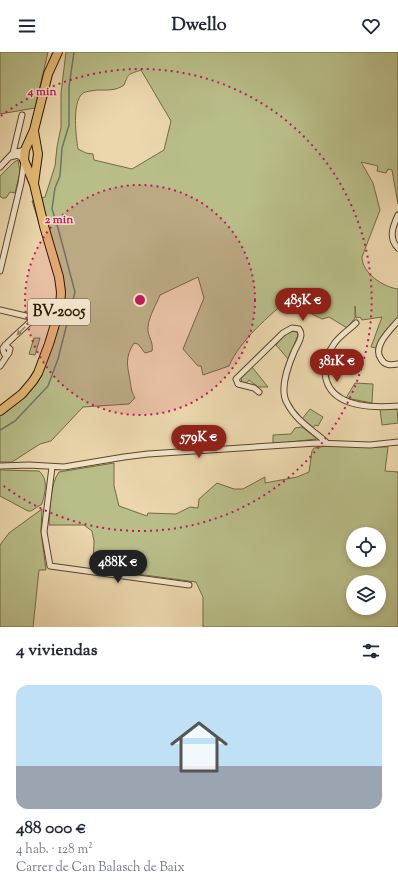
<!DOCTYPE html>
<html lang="es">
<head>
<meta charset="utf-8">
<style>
  :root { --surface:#fff; --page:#f2f2f3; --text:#1f2937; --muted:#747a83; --accent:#8f2418 }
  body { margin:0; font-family:"Sorts Mill Goudy",serif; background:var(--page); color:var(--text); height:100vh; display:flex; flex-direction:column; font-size:15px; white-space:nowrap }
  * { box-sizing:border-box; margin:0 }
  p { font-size:13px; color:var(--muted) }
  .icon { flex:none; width:22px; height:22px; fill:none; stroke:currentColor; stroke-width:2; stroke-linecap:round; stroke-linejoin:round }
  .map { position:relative; height:575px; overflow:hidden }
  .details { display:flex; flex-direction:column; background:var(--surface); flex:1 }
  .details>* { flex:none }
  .tools { position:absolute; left:346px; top:475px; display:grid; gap:8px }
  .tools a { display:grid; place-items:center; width:40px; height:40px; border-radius:50%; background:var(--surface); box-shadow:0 2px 6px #0003; font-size:20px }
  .price { position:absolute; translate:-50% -34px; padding:0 9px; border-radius:14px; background:var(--accent); color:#fff; font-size:13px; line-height:26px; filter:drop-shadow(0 1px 2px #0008) }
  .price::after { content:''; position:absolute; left:50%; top:24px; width:12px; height:9px; margin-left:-6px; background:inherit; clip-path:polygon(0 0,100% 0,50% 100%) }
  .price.selected { background:#222; color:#fff }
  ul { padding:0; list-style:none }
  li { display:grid; align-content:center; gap:8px; height:212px; padding:0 16px }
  li span { display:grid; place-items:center; height:124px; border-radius:12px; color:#555 }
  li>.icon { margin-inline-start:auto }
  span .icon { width:72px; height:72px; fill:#fffc; stroke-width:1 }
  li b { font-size:17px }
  h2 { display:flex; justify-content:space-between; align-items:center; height:48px; padding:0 16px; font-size:17px }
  header { display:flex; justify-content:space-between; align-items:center; height:52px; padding:0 16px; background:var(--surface); font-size:18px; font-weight:700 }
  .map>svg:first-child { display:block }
  .green { fill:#b9be89; stroke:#716a44; fill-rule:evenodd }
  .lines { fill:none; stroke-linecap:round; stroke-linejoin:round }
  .stream { stroke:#6c7867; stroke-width:1.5 }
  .minor-casing { stroke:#5a462b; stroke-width:7 }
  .primary-casing { stroke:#291600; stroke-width:10 }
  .minor { stroke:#f3e5ca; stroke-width:5 }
  .primary { stroke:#e6bc76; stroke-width:8 }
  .oneway { fill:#98886f }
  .ring { fill:none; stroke:#c2185b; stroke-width:2; stroke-dasharray:2 4 }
  .labels { text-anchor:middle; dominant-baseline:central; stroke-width:3; stroke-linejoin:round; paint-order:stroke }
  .shield { fill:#f3e5ca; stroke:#66543d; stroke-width:1 }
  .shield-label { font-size:15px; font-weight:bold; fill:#291600 }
  .centre { fill:#c2185b; stroke:#f3e5ca; stroke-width:2 }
  .ring-label { font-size:12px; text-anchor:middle; font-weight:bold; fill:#c2185b; stroke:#f3e5ca; stroke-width:3; stroke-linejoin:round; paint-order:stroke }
</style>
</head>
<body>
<header><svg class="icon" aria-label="menu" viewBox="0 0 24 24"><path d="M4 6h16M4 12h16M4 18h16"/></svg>Dwello<svg class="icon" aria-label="heart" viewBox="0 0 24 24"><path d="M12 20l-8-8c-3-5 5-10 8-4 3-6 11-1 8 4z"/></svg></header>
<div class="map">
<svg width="398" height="575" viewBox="0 0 398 575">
  <rect width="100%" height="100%" fill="#ecd7ad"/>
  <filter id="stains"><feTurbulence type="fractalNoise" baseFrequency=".005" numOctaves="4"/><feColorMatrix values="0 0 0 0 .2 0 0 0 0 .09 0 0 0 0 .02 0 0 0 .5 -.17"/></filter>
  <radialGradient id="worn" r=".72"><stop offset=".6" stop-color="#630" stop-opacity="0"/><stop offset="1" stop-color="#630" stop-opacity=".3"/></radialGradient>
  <path class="green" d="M0,0H48L35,56L0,62Z
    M66,0H398V152L392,118L388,117L386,121L377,119L378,114L361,110L373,131L380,158L362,205C362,221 383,235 398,237V266L380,288L376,296L371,295L382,265L362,268L360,265L356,266L355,254V266L347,276L329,265L322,267L300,256L290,246C269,264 240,288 229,314L203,323L201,314H198L183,297L204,246L198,225L160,243C156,253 149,264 148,275C147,284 154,290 152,299L145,301L138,292L134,291C125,305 127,313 130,328C131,335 131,339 135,346L129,352L83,355L51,389L40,392L12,410H0V354L17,342L28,329L36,316L58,256L59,244L55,220L32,149L45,145L55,114L57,95L61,75V41ZM141,18L171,69L164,98L132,117L94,108L93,102L86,101L78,97C76,85 72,51 82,42C85,39 92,39 97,38C106,38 116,39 124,33C129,21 127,23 141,18Z
    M18,108L20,120L15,141L10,140L6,146H2L0,144V124L14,110Z
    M294,279L298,281V283L288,307L276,293C281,287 286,280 294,279Z
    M34,286H40L35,303L29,302Z
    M252,315L268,335H258L249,328L245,333L242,331L241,326L247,319Z
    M355,331L373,332L372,351L346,346Z
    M310,357L323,365L318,374L315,373L313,376L302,367Z
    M380,357H397L398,371L382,373Z
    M302,375L316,386V387L273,392V383L291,382L295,376Z
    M327,394L388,395L385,419L398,420V575H203V545L196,530L93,516L94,489L92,479L84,473H49C50,458 50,432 59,420L114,411V434L119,454L147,464L148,461L176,462L190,455L198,456L199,447L217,431L234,437H243L265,425V431L297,425L309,420L312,399L314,396ZM353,482H379V508H353ZM353,530H379V556H353Z
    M0,418L39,419C49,428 45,440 42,452L31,459H28L0,444Z
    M42,457L41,479L46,518H39L33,575H0V493L9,481Z"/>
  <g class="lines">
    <path class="stream" d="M0,378L15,369L48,334L58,307L75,240L58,176L52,157L55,136L60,124L62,96L69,73V35L74,0"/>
    <defs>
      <path id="minor" d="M13,101L22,63
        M10,105L18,103L24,108
        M0,115L13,101L25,98
        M398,163C393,174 388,186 398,196
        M0,219L21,131L24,111
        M0,258L30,265L31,267L30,270C26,274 4,293 3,296C2,299 5,303 6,305L9,301L10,297L5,293
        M398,269C390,278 372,295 381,307C385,314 391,313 398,312
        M356,271C349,278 339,284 334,292C328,300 325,311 325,321C328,356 372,356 398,354
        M0,314L6,305
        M259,340L254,336L238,332L236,327L283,281L292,276L299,277C300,279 301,279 301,283C301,288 296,295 294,300C288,314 279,337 287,351C296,369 313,378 327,391
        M0,414L29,413L64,415L124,405L148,402L317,391L370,393L398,390
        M52,415L44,480L50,514L189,533"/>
      <path id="primary" d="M34,79L38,102L34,131
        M0,359L22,342L33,329L38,321L49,292L60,256L61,240L59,225L44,174L34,132L24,108L25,98L34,78L48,22L58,0"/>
    </defs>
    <use href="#minor" class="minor-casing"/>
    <use href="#primary" class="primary-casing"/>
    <use href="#minor" class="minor"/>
    <use href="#primary" class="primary"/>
  </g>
  <defs><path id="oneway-solid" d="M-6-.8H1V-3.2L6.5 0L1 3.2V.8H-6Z"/></defs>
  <use class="oneway" href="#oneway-solid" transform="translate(21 279) rotate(135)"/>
  <circle cx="140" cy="248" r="115" fill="#c2185b" fill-opacity=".12"/>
  <g class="ring">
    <circle cx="140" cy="248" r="115"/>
    <path d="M1 64A231 231 0 1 1 1 432"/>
  </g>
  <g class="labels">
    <rect class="shield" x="28" y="247" width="62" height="26" rx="3"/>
    <g class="shield-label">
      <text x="59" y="260">BV-2005</text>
    </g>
  </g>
  <circle cx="140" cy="248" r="6" class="centre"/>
  <g class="ring-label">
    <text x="42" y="43">4 min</text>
    <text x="59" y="171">2 min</text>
  </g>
  <rect width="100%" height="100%" filter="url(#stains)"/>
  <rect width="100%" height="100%" fill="url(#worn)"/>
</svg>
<div class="tools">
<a><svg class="icon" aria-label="locate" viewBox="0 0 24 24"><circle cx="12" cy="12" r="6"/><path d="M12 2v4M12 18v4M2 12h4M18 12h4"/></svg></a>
<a><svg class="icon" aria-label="layers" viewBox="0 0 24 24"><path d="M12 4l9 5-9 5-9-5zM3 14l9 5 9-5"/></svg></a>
</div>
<b class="price" style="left:303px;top:270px">485K €</b>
<b class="price" style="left:337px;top:331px">381K €</b>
<b class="price" style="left:199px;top:407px">579K €</b>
<b class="price selected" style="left:118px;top:532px">488K €</b>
</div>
<section class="details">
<h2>4 viviendas<svg class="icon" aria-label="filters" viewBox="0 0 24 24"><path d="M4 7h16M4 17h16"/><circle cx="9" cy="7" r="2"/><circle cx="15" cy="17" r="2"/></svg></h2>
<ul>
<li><span style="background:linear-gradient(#bfe0f5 65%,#9aa5b1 0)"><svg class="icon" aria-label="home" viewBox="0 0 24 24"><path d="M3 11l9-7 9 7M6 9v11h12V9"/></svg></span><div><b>488 000 €</b><p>4 hab. · 128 m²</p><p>Carrer de Can Balasch de Baix</p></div></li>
</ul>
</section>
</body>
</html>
